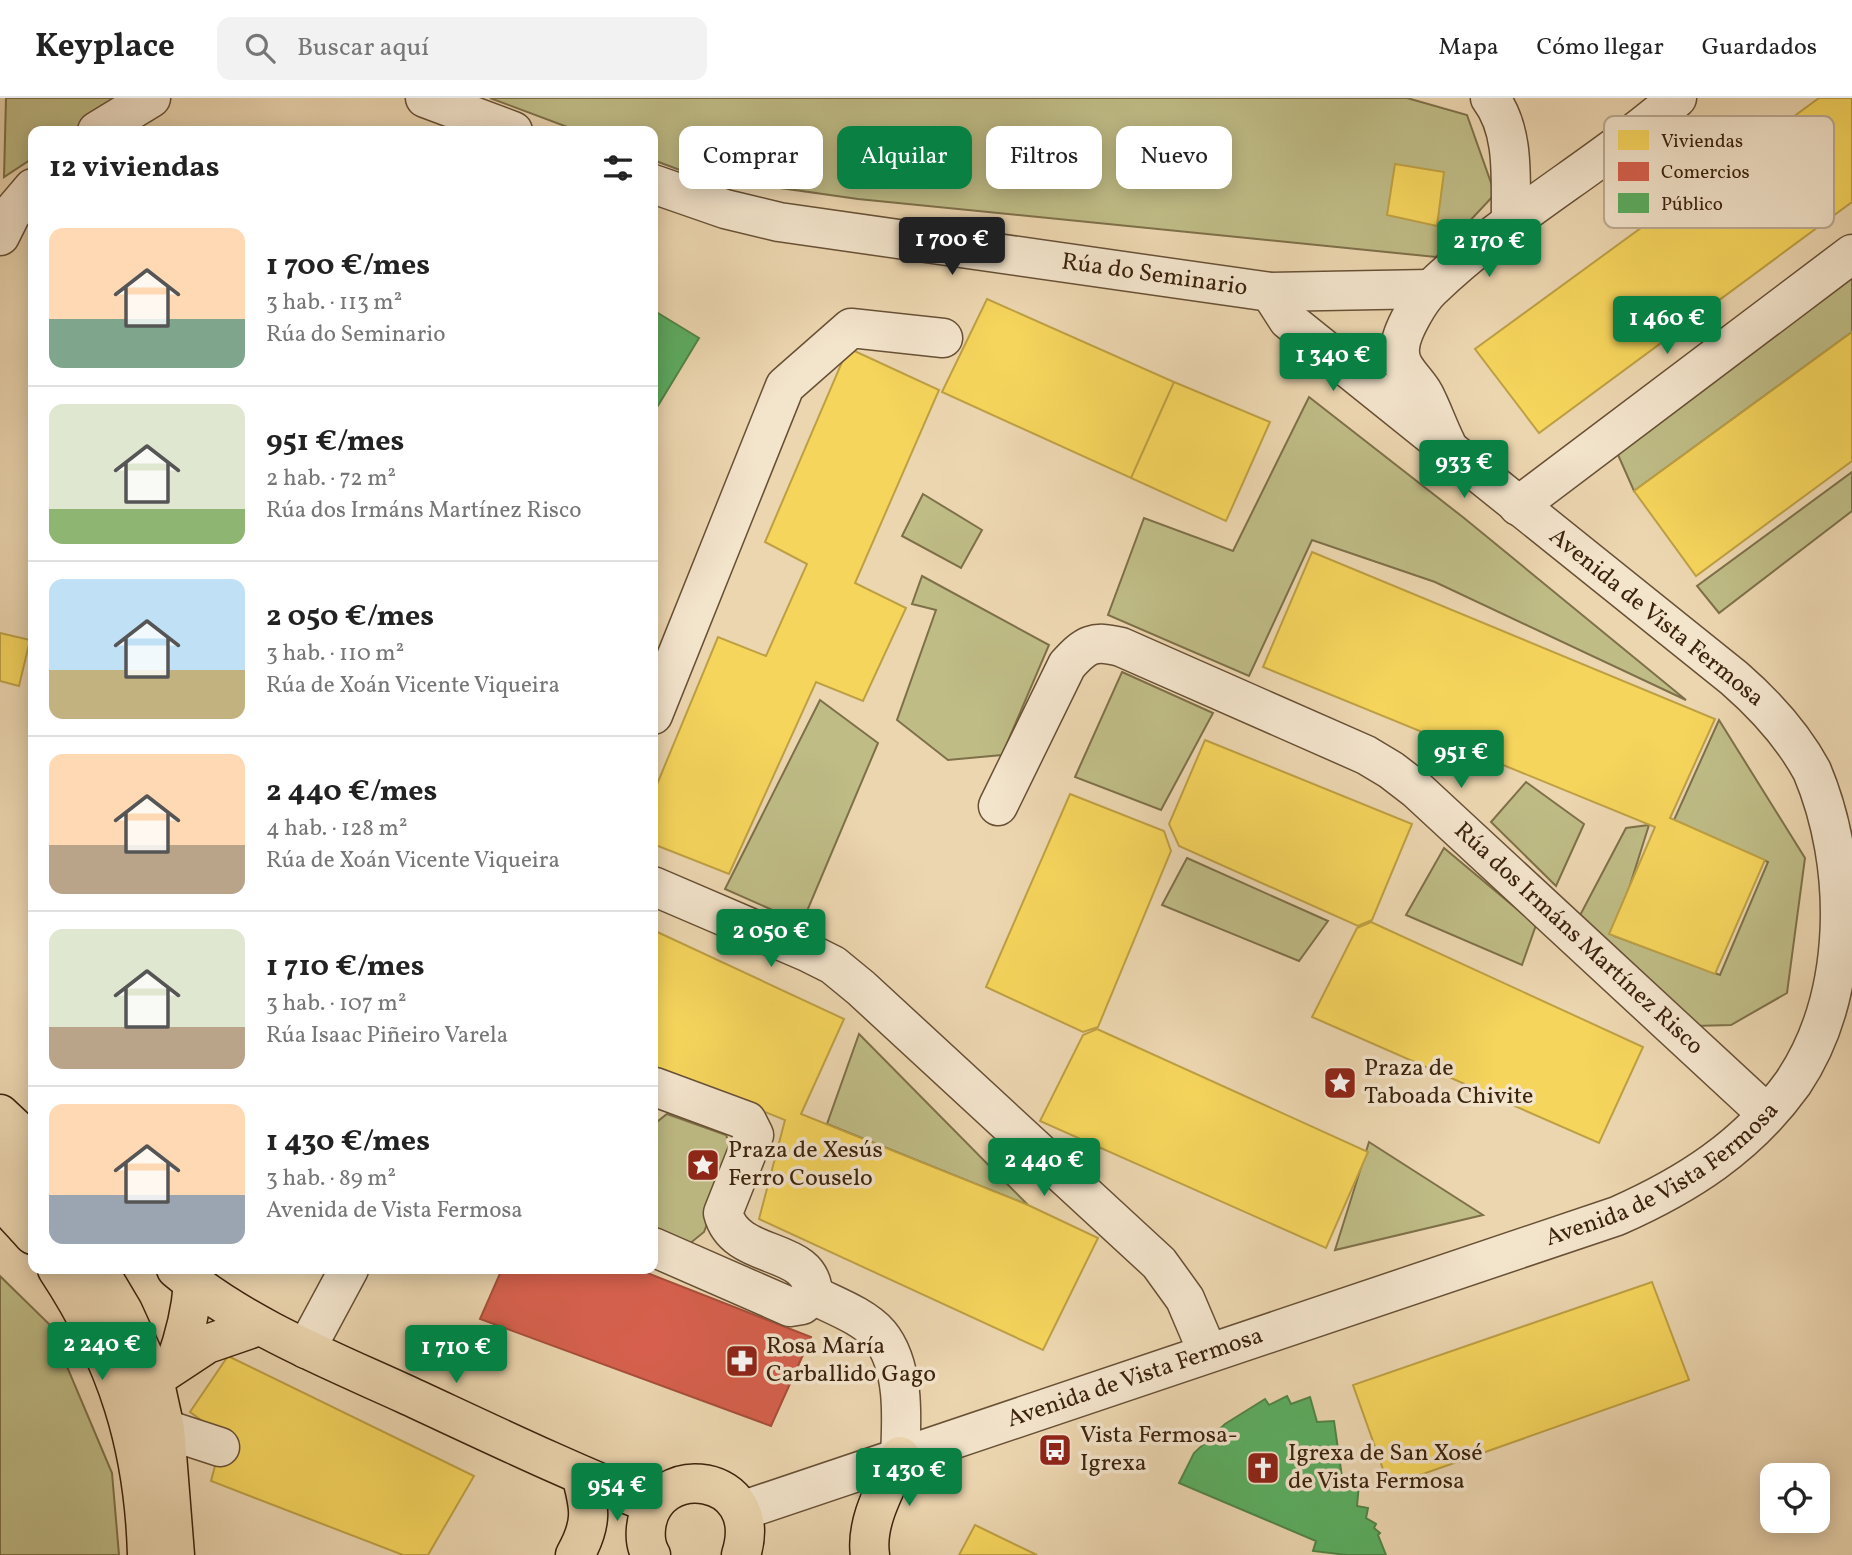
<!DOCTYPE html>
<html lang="es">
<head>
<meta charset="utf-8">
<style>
  :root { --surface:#fff; --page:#f2f2f2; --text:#222; --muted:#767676; --line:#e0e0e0; --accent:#0b8043 }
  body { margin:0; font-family:Vollkorn,serif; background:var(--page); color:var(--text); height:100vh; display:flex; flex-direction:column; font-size:26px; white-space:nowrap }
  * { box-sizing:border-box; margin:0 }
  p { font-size:23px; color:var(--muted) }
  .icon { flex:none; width:38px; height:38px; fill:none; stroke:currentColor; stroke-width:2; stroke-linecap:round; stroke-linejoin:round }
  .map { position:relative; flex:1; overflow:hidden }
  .sheet { position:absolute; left:28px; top:28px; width:630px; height:1148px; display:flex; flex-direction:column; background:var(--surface); border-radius:14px; box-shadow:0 4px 18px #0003 }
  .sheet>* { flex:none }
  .guide { position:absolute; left:679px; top:28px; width:665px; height:63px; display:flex; gap:14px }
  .tools { position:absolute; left:1760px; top:1365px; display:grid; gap:14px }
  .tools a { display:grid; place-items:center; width:70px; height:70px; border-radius:14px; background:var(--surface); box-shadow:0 4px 18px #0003; font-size:35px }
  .price { position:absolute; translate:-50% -60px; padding:0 16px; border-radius:7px; background:var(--accent); color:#fff; font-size:23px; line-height:46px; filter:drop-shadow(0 2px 4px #0008) }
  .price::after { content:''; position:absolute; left:50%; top:42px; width:21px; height:16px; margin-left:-10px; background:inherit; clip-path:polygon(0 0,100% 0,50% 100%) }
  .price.current { background:#222; color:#fff }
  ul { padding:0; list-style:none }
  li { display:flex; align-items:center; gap:21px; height:175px; padding:0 21px }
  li+li { border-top:2px solid var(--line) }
  li span { display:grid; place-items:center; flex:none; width:196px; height:140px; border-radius:14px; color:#555 }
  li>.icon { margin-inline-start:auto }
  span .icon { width:84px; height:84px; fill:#fffc; stroke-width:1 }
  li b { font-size:30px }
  h2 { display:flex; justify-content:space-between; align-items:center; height:84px; padding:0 21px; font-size:30px }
  .tag { padding:0 24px; border-radius:14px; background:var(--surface); box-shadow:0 4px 18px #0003; font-size:24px; line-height:63px }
  .tag.current { background:var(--accent); color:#fff }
  header { display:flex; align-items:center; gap:42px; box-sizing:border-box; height:98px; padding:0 35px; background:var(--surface); border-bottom:2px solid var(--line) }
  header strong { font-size:33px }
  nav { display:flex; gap:38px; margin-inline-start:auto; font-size:24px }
  .search { width:490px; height:63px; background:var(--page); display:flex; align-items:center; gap:18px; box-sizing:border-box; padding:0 24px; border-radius:14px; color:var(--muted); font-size:26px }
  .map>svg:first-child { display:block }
  .green { fill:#bfbc86; stroke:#7e7049; stroke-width:2 }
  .homes { fill:#f6d55c; stroke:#bea044; stroke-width:2 }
  .shops { fill:#d6604d; stroke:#a84e3a; stroke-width:2 }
  .public { fill:#5aae61; stroke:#518448; stroke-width:2 }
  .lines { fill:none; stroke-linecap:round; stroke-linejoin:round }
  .minor-casing { stroke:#685035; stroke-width:41 }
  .major-casing { stroke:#3c230c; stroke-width:41 }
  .highway-casing { stroke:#3c230c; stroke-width:41 }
  .minor { stroke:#f3e4cc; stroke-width:38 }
  .major { stroke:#ecd6b0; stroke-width:38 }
  .highway { stroke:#ecd6b0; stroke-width:38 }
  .labels { text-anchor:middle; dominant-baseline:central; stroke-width:7; stroke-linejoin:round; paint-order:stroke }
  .street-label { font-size:24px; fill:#3c230c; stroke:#f3e4cc }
  .poi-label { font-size:24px; fill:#3c230c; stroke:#f3e4cc; text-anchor:start }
  .key { fill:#f3e4cc; stroke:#bcaa92; stroke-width:2 }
  .key-label { font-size:19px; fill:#3c230c }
</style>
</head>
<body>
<header>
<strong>Keyplace</strong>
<div class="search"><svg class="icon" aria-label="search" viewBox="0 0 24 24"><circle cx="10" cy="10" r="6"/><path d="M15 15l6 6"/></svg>Buscar aquí</div>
<nav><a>Mapa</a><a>Cómo llegar</a><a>Guardados</a></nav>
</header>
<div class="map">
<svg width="1852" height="1457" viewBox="0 0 1852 1457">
  <rect width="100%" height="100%" fill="#ecd6b0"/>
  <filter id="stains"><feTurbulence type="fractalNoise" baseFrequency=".00286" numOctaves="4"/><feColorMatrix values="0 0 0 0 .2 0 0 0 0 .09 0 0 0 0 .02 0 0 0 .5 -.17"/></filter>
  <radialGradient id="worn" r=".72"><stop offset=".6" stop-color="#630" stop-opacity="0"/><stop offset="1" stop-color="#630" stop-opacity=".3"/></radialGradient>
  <path class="green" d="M6,0H122L73,33H33V60L4,79Z
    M490,0H1407L1467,17L1495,96L1436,159L858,101L696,78L653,62V33H578Z
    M1852,179V234L1634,393L1615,350Z
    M1309,299L1464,420L1686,602L1435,484L1312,442L1249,578L1108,517L1144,420L1233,453Z
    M1852,374V413L1719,515L1697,488Z
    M923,396L982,432L961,470L902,438Z
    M922,478L1049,547L1002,657L948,662L897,622L936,512L912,506Z
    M1122,574L1213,615L1161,712L1075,679Z
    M820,602L878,645L802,825L725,791Z
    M1719,622L1805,760L1787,895L1731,927L1694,928L1577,823L1626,730L1649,727L1614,838L1720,877L1768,764L1674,722Z
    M1526,684L1584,726L1556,788L1491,724Z
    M1444,750L1536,827L1522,867L1406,817Z
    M1187,760L1328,823L1299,863L1162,807Z
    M859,936L1028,1107L827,1026Z
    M667,1016L726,1037L734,1056L704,1134L688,1147L653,1136V1027Z
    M1369,1044L1483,1117L1335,1152Z
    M0,1178L49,1226L112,1375L119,1457H0Z"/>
  <path class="homes" d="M1819,0H1852V104L1539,335L1475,251Z
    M1395,66L1444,74L1437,128L1387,117Z
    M987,201L1174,284L1131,380L942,294Z
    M1852,234V363L1696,478L1634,393Z
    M848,250L939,292L855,485L906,510L863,603L816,584L729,776L653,746V696L718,539L766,558L807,466L765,444Z
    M1174,284L1270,324L1226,423L1131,380Z
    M1312,454L1715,621L1670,720L1765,762L1715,876L1609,836L1655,729L1263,569Z
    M0,535L30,542L19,588L0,583Z
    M1205,642L1412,726L1372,822L1358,828L1179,748L1169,726Z
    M1070,696L1164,733L1171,753L1098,929L1083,934L986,889Z
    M1371,824L1643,949L1599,1045L1312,919L1357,830Z
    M653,832L844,921L801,1016L1028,1107L1098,1140L1043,1252L759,1121L785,1022L653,969Z
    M1097,931L1368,1054L1326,1150L1040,1023L1083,937Z
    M1652,1184L1689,1282L1389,1388L1353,1287Z
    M228,1258L474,1378L428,1457H403L211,1383L223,1338L190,1314Z
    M975,1427L1037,1457H959Z"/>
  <path class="shops" d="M502,1171H637L811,1239L771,1328L480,1221Z"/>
  <path class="public" d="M653,212L699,240L653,316Z
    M1287,1298L1291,1306L1310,1299L1317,1324L1334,1323L1343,1386H1359L1357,1408L1368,1410L1366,1420L1376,1426L1374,1430L1380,1435L1378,1437L1386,1457H1347L1313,1453L1316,1443L1179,1385L1194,1355L1225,1326L1265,1301L1269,1307Z"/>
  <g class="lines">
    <defs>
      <g id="minor">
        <path d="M425,0L513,33"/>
        <path d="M1490,0C1516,34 1510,84 1511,125"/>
        <path d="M97,33L151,0"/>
        <path id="s1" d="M653,86L725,111L779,124L1270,194L1430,191"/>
        <path d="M0,138L11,116L33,90"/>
        <path d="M1446,345C1438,329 1432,311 1424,296C1415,280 1398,270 1400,250C1401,233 1420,201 1432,190C1507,118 1599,68 1677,0"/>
        <path d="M1518,408L1852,156"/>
        <path d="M653,617L785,288L851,230L943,240"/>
        <path id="s2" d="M998,708L1067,567C1086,546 1093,542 1121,549L1366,657L1391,672L1417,692L1767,1016"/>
        <path d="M653,788L807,854L833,867L861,890L1159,1165L1185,1201L1208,1255"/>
        <path d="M653,990L655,989L747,1023L754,1037L723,1115C736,1165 813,1146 813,1197L802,1207L790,1209L653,1149"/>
        <path d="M813,1197C835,1208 863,1218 879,1236C905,1267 902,1320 900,1358"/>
        <path d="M306,1251L349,1171"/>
        <path d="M145,1309L165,1331L220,1349"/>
        <path id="s3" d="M741,1413L1617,1118C1687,1087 1747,1049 1793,985C1852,897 1852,768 1812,673C1792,636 1765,607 1734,580L1288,222L1270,194"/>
      </g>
      <path id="major" d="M0,1016L33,1047
        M0,1101L26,1129L33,1131
        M176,1171C243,1227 326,1260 405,1296C487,1334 570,1374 654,1407
        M175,1265C185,1238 191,1214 193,1185
        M128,1268C134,1279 142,1284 154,1281L207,1246L259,1228
        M575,1457C593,1425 590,1410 581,1377
        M651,1457C646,1449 645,1440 646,1430C653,1361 767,1374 741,1457
        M870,1457C865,1423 887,1388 900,1358"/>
      <path id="highway" d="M0,1060L33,1094
        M26,1129L33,1137
        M57,1171C117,1262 144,1348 147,1457
        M98,1171L123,1213L154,1281L165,1331L175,1457"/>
    </defs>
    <use href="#minor" class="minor-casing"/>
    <use href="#major" class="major-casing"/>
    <use href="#highway" class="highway-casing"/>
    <use href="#minor" class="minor"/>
    <use href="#major" class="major"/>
    <use href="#highway" class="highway"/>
  </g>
  <defs>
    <symbol id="sight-square" viewBox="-11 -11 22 22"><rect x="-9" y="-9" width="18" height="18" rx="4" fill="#8f2418" stroke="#f3e4cc"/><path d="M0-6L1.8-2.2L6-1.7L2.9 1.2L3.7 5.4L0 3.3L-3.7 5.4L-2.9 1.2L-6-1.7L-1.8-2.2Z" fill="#fff"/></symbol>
    <symbol id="pharmacy-square" viewBox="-11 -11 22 22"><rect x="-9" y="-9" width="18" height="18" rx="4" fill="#8f2418" stroke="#f3e4cc"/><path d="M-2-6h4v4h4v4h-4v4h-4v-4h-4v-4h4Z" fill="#fff"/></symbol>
    <symbol id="bus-square" viewBox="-11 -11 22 22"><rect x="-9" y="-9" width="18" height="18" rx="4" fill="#8f2418" stroke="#f3e4cc"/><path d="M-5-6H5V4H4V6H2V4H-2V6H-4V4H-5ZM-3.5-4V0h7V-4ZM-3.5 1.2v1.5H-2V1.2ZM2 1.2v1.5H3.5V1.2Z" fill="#fff"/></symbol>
    <symbol id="church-square" viewBox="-11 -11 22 22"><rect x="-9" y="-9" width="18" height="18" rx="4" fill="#8f2418" stroke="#f3e4cc"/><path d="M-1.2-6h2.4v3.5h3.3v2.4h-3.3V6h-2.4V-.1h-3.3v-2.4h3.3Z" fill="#fff"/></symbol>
  </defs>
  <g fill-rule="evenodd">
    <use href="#sight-square" x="1321" y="966" width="38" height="38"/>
    <use href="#sight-square" x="684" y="1048" width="38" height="38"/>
    <use href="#pharmacy-square" x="723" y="1244" width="38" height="38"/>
    <use href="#bus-square" x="1036" y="1333" width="38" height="38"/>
    <use href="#church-square" x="1244" y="1351" width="38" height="38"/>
  </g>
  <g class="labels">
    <g class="street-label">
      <text stroke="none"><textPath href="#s1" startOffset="511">Rúa do Seminario</textPath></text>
      <text transform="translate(1656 520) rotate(39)">Avenida de Vista Fermosa</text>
      <text stroke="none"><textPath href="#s2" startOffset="768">Rúa dos Irmáns Martínez Risco</textPath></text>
      <text stroke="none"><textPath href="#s3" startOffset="984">Avenida de Vista Fermosa</textPath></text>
      <text stroke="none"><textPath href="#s3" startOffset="416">Avenida de Vista Fermosa</textPath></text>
    </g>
    <g class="poi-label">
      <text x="1364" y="971">Praza de<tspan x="1364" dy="28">Taboada Chivite</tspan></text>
      <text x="728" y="1053">Praza de Xesús<tspan x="728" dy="28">Ferro Couselo</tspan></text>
      <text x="766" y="1249">Rosa María<tspan x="766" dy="28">Carballido Gago</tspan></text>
      <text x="1080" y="1338">Vista Fermosa-<tspan x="1080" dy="28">Igrexa</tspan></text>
      <text x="1288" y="1356">Igrexa de San Xosé<tspan x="1288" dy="28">de Vista Fermosa</tspan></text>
    </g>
  </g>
  <rect x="1604" y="18" width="230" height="112" rx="10" class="key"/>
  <rect x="1618" y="32" width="31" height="20" fill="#f6d55c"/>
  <rect x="1618" y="64" width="31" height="19" fill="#d6604d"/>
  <rect x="1618" y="95" width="31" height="20" fill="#5aae61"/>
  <g class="key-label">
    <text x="1661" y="49">Viviendas</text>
    <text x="1661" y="80">Comercios</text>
    <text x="1661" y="112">Público</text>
  </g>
  <rect width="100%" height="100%" filter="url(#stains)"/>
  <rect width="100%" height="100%" fill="url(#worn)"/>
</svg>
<div class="tools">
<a><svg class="icon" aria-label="locate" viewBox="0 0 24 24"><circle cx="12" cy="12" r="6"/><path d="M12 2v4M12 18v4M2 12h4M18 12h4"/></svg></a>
</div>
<b class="price current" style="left:952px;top:179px">1 700 €</b>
<b class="price" style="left:1489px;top:181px">2 170 €</b>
<b class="price" style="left:1667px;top:258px">1 460 €</b>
<b class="price" style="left:1333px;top:295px">1 340 €</b>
<b class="price" style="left:1464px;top:402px">933 €</b>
<b class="price" style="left:1461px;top:692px">951 €</b>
<b class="price" style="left:771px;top:871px">2 050 €</b>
<b class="price" style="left:1044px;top:1100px">2 440 €</b>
<b class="price" style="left:102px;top:1284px">2 240 €</b>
<b class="price" style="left:456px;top:1287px">1 710 €</b>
<b class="price" style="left:909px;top:1410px">1 430 €</b>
<b class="price" style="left:617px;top:1425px">954 €</b>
<div class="guide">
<a class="tag">Comprar</a>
<a class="tag current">Alquilar</a>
<a class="tag">Filtros</a>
<a class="tag">Nuevo</a>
</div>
<section class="sheet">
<h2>12 viviendas<svg class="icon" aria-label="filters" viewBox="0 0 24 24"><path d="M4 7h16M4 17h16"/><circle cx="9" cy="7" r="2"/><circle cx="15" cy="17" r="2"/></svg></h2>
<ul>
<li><span style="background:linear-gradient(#ffd9b3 65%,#7fa58c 0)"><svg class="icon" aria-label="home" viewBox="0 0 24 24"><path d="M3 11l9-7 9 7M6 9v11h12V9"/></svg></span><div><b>1 700 €/mes</b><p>3 hab. · 113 m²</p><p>Rúa do Seminario</p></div></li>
<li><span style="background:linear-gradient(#dfe7d0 75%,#8fb573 0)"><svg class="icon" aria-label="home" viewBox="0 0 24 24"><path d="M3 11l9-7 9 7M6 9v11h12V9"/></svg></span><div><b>951 €/mes</b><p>2 hab. · 72 m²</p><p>Rúa dos Irmáns Martínez Risco</p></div></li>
<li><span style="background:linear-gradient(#bfe0f5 65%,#c2b280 0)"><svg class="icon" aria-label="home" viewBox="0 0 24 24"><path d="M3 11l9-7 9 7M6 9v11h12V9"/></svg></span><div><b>2 050 €/mes</b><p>3 hab. · 110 m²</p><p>Rúa de Xoán Vicente Viqueira</p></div></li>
<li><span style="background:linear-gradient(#ffd9b3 65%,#b9a48a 0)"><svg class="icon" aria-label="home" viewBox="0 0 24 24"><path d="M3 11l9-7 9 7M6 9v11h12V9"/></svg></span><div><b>2 440 €/mes</b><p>4 hab. · 128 m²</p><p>Rúa de Xoán Vicente Viqueira</p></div></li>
<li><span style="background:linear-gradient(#dfe7d0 70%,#b9a48a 0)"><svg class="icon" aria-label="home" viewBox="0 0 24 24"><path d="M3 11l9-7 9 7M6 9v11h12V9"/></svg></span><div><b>1 710 €/mes</b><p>3 hab. · 107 m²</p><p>Rúa Isaac Piñeiro Varela</p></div></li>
<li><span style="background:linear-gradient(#ffd9b3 65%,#9aa5b1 0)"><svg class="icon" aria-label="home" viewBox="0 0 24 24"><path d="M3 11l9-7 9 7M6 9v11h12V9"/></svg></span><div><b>1 430 €/mes</b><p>3 hab. · 89 m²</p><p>Avenida de Vista Fermosa</p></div></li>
</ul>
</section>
</div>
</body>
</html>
